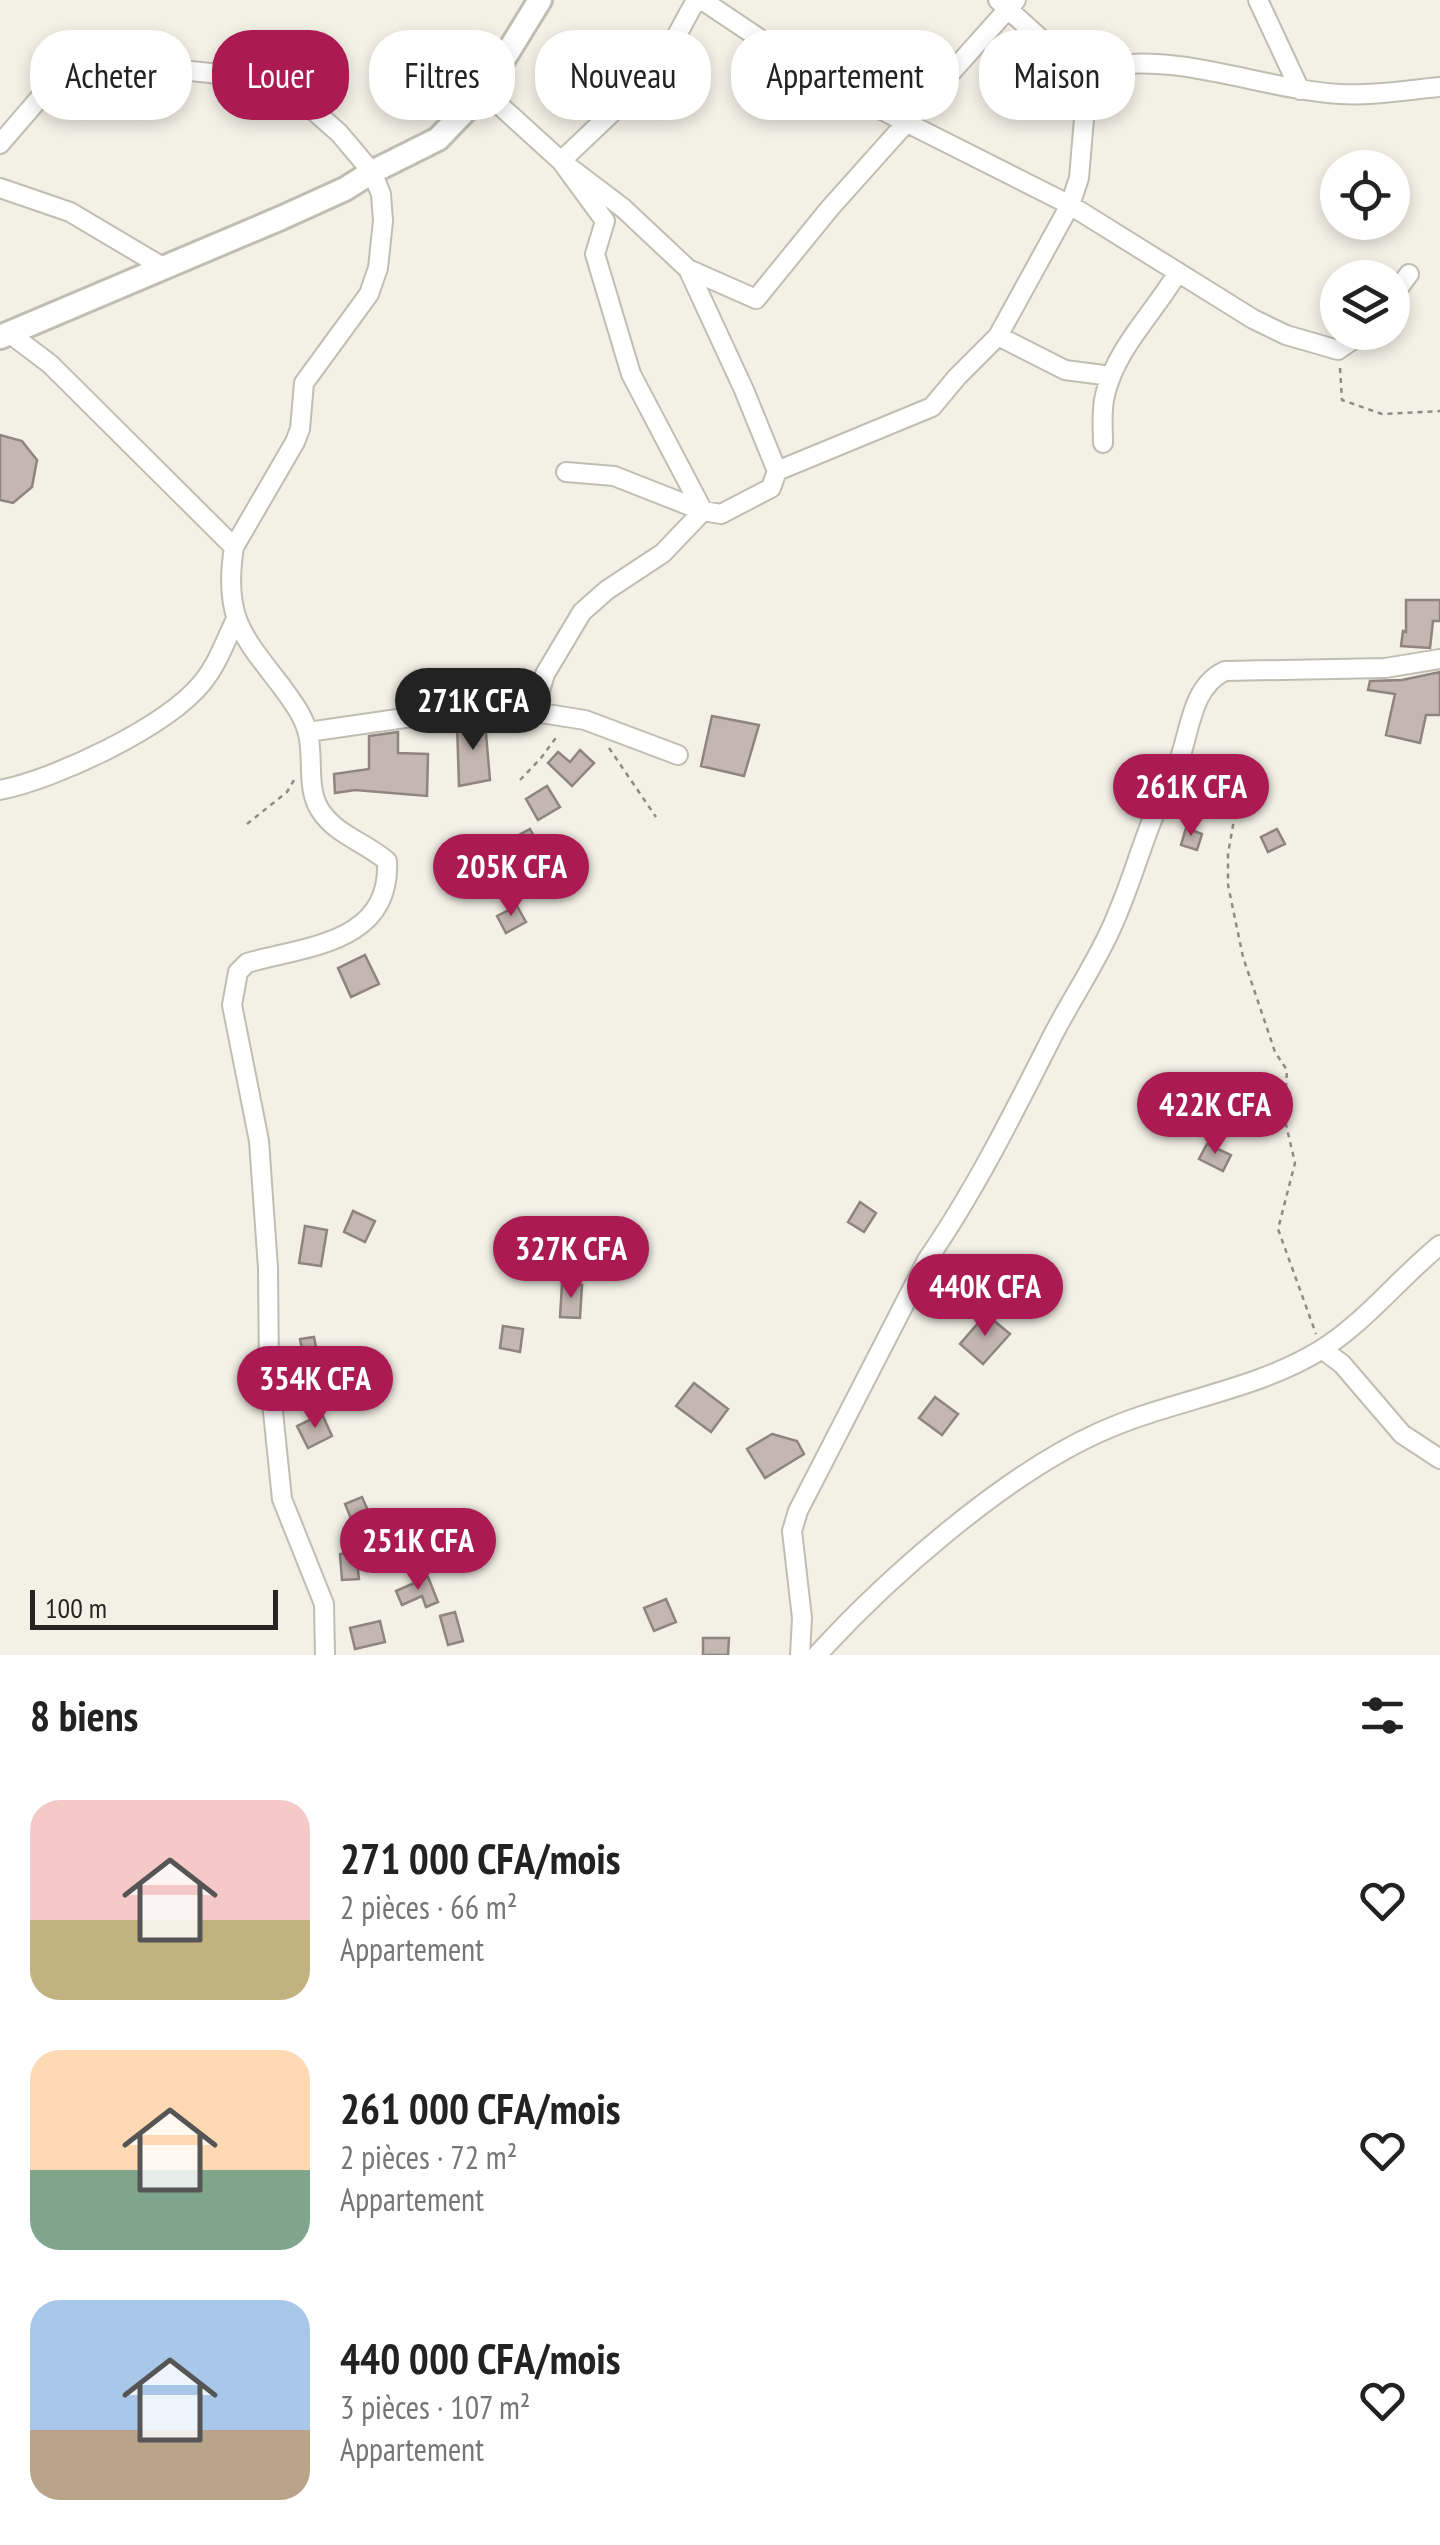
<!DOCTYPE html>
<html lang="fr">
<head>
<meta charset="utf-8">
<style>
  :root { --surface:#fff; --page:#f2f2f2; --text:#222; --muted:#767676; --accent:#ab1a52 }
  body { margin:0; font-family:"PT Sans Narrow",sans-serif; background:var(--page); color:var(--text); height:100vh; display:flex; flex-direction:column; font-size:38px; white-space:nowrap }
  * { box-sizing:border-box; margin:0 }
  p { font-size:32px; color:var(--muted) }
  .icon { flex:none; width:55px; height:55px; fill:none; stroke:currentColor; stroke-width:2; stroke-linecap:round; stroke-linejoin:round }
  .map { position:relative; height:1655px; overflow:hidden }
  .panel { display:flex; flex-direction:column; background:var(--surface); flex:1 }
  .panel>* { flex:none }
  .hud { position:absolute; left:30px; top:30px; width:1380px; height:90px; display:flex; gap:20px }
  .tools { position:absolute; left:1320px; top:150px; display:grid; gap:20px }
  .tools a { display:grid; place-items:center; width:90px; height:90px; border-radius:50%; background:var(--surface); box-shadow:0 5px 15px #0003; font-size:50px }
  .scale { position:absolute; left:30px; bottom:25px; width:248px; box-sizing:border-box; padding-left:10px; border:5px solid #262521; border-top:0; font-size:28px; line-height:35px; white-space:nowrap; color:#262521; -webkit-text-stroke:8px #f3f1e6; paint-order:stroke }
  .price { position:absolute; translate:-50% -85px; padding:0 22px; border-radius:35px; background:var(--accent); color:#fff; font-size:32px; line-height:65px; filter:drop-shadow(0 2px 5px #0008) }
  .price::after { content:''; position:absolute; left:50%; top:60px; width:30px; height:22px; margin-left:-15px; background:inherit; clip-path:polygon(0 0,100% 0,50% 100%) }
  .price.selected { background:#222; color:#fff }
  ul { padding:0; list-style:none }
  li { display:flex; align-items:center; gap:30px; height:250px; padding:0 30px }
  li span { display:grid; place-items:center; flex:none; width:280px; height:200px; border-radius:30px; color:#555 }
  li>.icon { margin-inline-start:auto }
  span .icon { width:120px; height:120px; fill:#fffc; stroke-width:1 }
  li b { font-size:42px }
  h2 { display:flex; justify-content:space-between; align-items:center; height:120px; padding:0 30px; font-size:42px }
  .tag { padding:0 35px; border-radius:40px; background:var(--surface); box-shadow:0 5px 15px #0003; font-size:35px; line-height:90px }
  .tag.selected { background:var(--accent); color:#fff }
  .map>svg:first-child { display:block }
  .building { fill:#c3b7b1; stroke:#8f847f; stroke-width:2.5 }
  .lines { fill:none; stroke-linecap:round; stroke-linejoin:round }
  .street-casing { stroke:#bfbeb2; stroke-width:22 }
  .secondary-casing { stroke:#bfbeb2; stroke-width:28 }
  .path { stroke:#8d8c84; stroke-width:2.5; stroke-dasharray:5 5; stroke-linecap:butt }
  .street { stroke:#fff; stroke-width:18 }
  .secondary { stroke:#fff; stroke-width:22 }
</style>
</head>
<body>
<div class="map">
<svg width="1440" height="1655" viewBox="0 0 1440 1655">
  <rect width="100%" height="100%" fill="#f3f1e6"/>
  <path class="building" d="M0,435L22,441L37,460L32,487L13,503L0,500Z
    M1406,600H1440V621H1433L1430,648L1401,646L1403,631L1406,632Z
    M1440,672V715H1426L1420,743L1386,735L1395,694L1368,690L1370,681L1402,680Z
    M712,716L759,725L744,776L701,766Z
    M485,722L490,780L459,786L457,723Z
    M398,732V753L428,754L427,796L355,790L335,793L334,774L369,769V736Z
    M580,750L594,763L572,786L548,763L558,752L570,762Z
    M547,786L560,807L538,820L526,799Z
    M1186,828L1202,834L1197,850L1181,845Z
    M530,829L541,849L514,864L508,854L481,874L464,851L483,836L493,849Z
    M1277,829L1285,844L1268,852L1261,837Z
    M517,906L526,922L506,933L497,916Z
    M365,955L379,984L351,997L338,968Z
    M1207,1144L1231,1155L1223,1171L1199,1159Z
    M860,1202L876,1213L864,1232L848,1222Z
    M353,1211L375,1221L365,1242L344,1232Z
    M305,1226L327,1230L321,1266L299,1263Z
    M562,1284L582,1285L580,1318L560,1317Z
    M986,1314L1010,1334L983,1364L960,1344Z
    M503,1326L523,1329L520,1352L500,1348Z
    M314,1337L319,1362L305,1364L300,1339Z
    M694,1383L728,1409L711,1432L676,1406Z
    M935,1397L958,1414L942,1435L919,1418Z
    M322,1414L332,1436L308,1448L297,1426Z
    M772,1434L797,1441L804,1454L765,1478L747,1449Z
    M362,1497L373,1522L355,1528L345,1504Z
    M356,1552L359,1579L342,1580L340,1554Z
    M428,1577L438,1602L426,1607L422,1596L402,1605L396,1591Z
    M666,1599L676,1622L654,1631L644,1608Z
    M455,1612L463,1641L448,1645L440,1616Z
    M380,1621L385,1642L355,1649L350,1628Z
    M703,1638H729L728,1655H703Z"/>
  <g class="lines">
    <defs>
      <path id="street" d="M696,0L659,68L561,161L605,221L595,254L631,374L703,511
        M702,0L820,79L1070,205L1253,319L1286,335L1338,350L1364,332
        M998,0L1063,59L1086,95
        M1258,0L1300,90
        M484,91L561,161L623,208L688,269L744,390L777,471
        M0,144L49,87L94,67L114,63L229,75L295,94L339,133L372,172L381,194L383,221L378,268L369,294L304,383L300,429L295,442L234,547C223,617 242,635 282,687C292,701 304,716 308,734C314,757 306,788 320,810C336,835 365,842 387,861C391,943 307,946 247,963L238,972L232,1005L259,1141L268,1268L269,1373L282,1499L324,1604L325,1655
        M0,188L70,212L166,269
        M688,269L756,299L830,208L1016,0
        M1392,297L1409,274
        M9,333L50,364L234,547
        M998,336L1065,370L1111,376
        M1103,443C1103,428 1101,410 1105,395C1116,348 1154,313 1178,272
        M566,472L614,476L703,511
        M534,711L545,674L582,612L607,590L663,553L703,511L721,514L771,488L777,471L932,407L957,377L998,336L1070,205L1079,178L1086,95C1090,81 1103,68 1118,65C1186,56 1270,90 1340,94C1373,96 1407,90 1440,87
        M308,732L453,711L516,709L585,720L678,755
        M0,790C56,779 166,727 202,683C217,665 225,642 235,621
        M1322,1349L1342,1364L1402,1434L1440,1459
        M800,1655L802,1618L792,1531L798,1511L927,1260C976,1189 1015,1110 1054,1033C1072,999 1093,967 1109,933C1134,881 1144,828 1172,777C1191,744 1186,689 1225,671L1385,668L1440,659
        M817,1655C887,1578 1003,1476 1098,1433C1170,1400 1251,1392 1319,1351C1365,1323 1399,1278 1440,1245"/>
      <path id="secondary" d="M0,337L281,218L345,189L372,172L438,139L484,91L540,0"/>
    </defs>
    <use href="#street" class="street-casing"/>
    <use href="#secondary" class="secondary-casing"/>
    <path class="path" d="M1340,368L1342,400L1382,414L1440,411
      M609,748L656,817
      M520,780L541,758L558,735
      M1235,814L1228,854V885L1243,957L1275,1052L1287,1070L1284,1116L1295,1163L1278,1229L1316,1334
      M247,824L287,792L294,780"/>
    <use href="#street" class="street"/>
    <use href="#secondary" class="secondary"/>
  </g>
</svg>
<div class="tools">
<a><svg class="icon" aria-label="locate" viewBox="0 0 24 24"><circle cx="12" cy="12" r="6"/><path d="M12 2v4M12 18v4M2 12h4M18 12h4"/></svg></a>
<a><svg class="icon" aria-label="layers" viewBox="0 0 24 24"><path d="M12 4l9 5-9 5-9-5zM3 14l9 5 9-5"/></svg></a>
</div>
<div class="scale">100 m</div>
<b class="price selected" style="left:473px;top:753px">271K CFA</b>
<b class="price" style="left:1191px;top:839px">261K CFA</b>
<b class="price" style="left:511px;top:919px">205K CFA</b>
<b class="price" style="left:1215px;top:1157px">422K CFA</b>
<b class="price" style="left:571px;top:1301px">327K CFA</b>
<b class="price" style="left:985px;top:1339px">440K CFA</b>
<b class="price" style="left:315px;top:1431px">354K CFA</b>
<b class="price" style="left:418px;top:1593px">251K CFA</b>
<div class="hud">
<a class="tag">Acheter</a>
<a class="tag selected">Louer</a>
<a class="tag">Filtres</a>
<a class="tag">Nouveau</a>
<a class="tag">Appartement</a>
<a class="tag">Maison</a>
</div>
</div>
<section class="panel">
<h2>8 biens<svg class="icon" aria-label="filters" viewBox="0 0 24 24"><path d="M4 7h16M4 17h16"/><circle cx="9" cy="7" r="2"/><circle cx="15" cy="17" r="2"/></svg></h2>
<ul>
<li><span style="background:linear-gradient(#f6c9c9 60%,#c2b280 0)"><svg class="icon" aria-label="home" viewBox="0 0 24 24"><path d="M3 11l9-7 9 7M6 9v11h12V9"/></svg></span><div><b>271 000 CFA/mois</b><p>2 pièces · 66 m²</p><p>Appartement</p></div><svg class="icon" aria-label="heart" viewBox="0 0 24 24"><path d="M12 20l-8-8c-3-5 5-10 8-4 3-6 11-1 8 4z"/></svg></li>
<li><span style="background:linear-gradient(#ffd9b3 60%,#7fa58c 0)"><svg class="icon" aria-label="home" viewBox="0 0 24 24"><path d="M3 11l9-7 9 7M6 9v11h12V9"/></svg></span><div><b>261 000 CFA/mois</b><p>2 pièces · 72 m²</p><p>Appartement</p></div><svg class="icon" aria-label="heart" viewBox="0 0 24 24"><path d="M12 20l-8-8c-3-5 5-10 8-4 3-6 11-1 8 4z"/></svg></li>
<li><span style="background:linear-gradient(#a9c7e8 65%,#b9a48a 0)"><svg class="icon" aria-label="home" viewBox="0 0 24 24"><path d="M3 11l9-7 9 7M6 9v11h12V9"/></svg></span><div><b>440 000 CFA/mois</b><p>3 pièces · 107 m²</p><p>Appartement</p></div><svg class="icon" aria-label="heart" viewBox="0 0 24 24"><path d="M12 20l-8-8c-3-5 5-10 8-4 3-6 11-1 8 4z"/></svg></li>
</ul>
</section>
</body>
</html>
